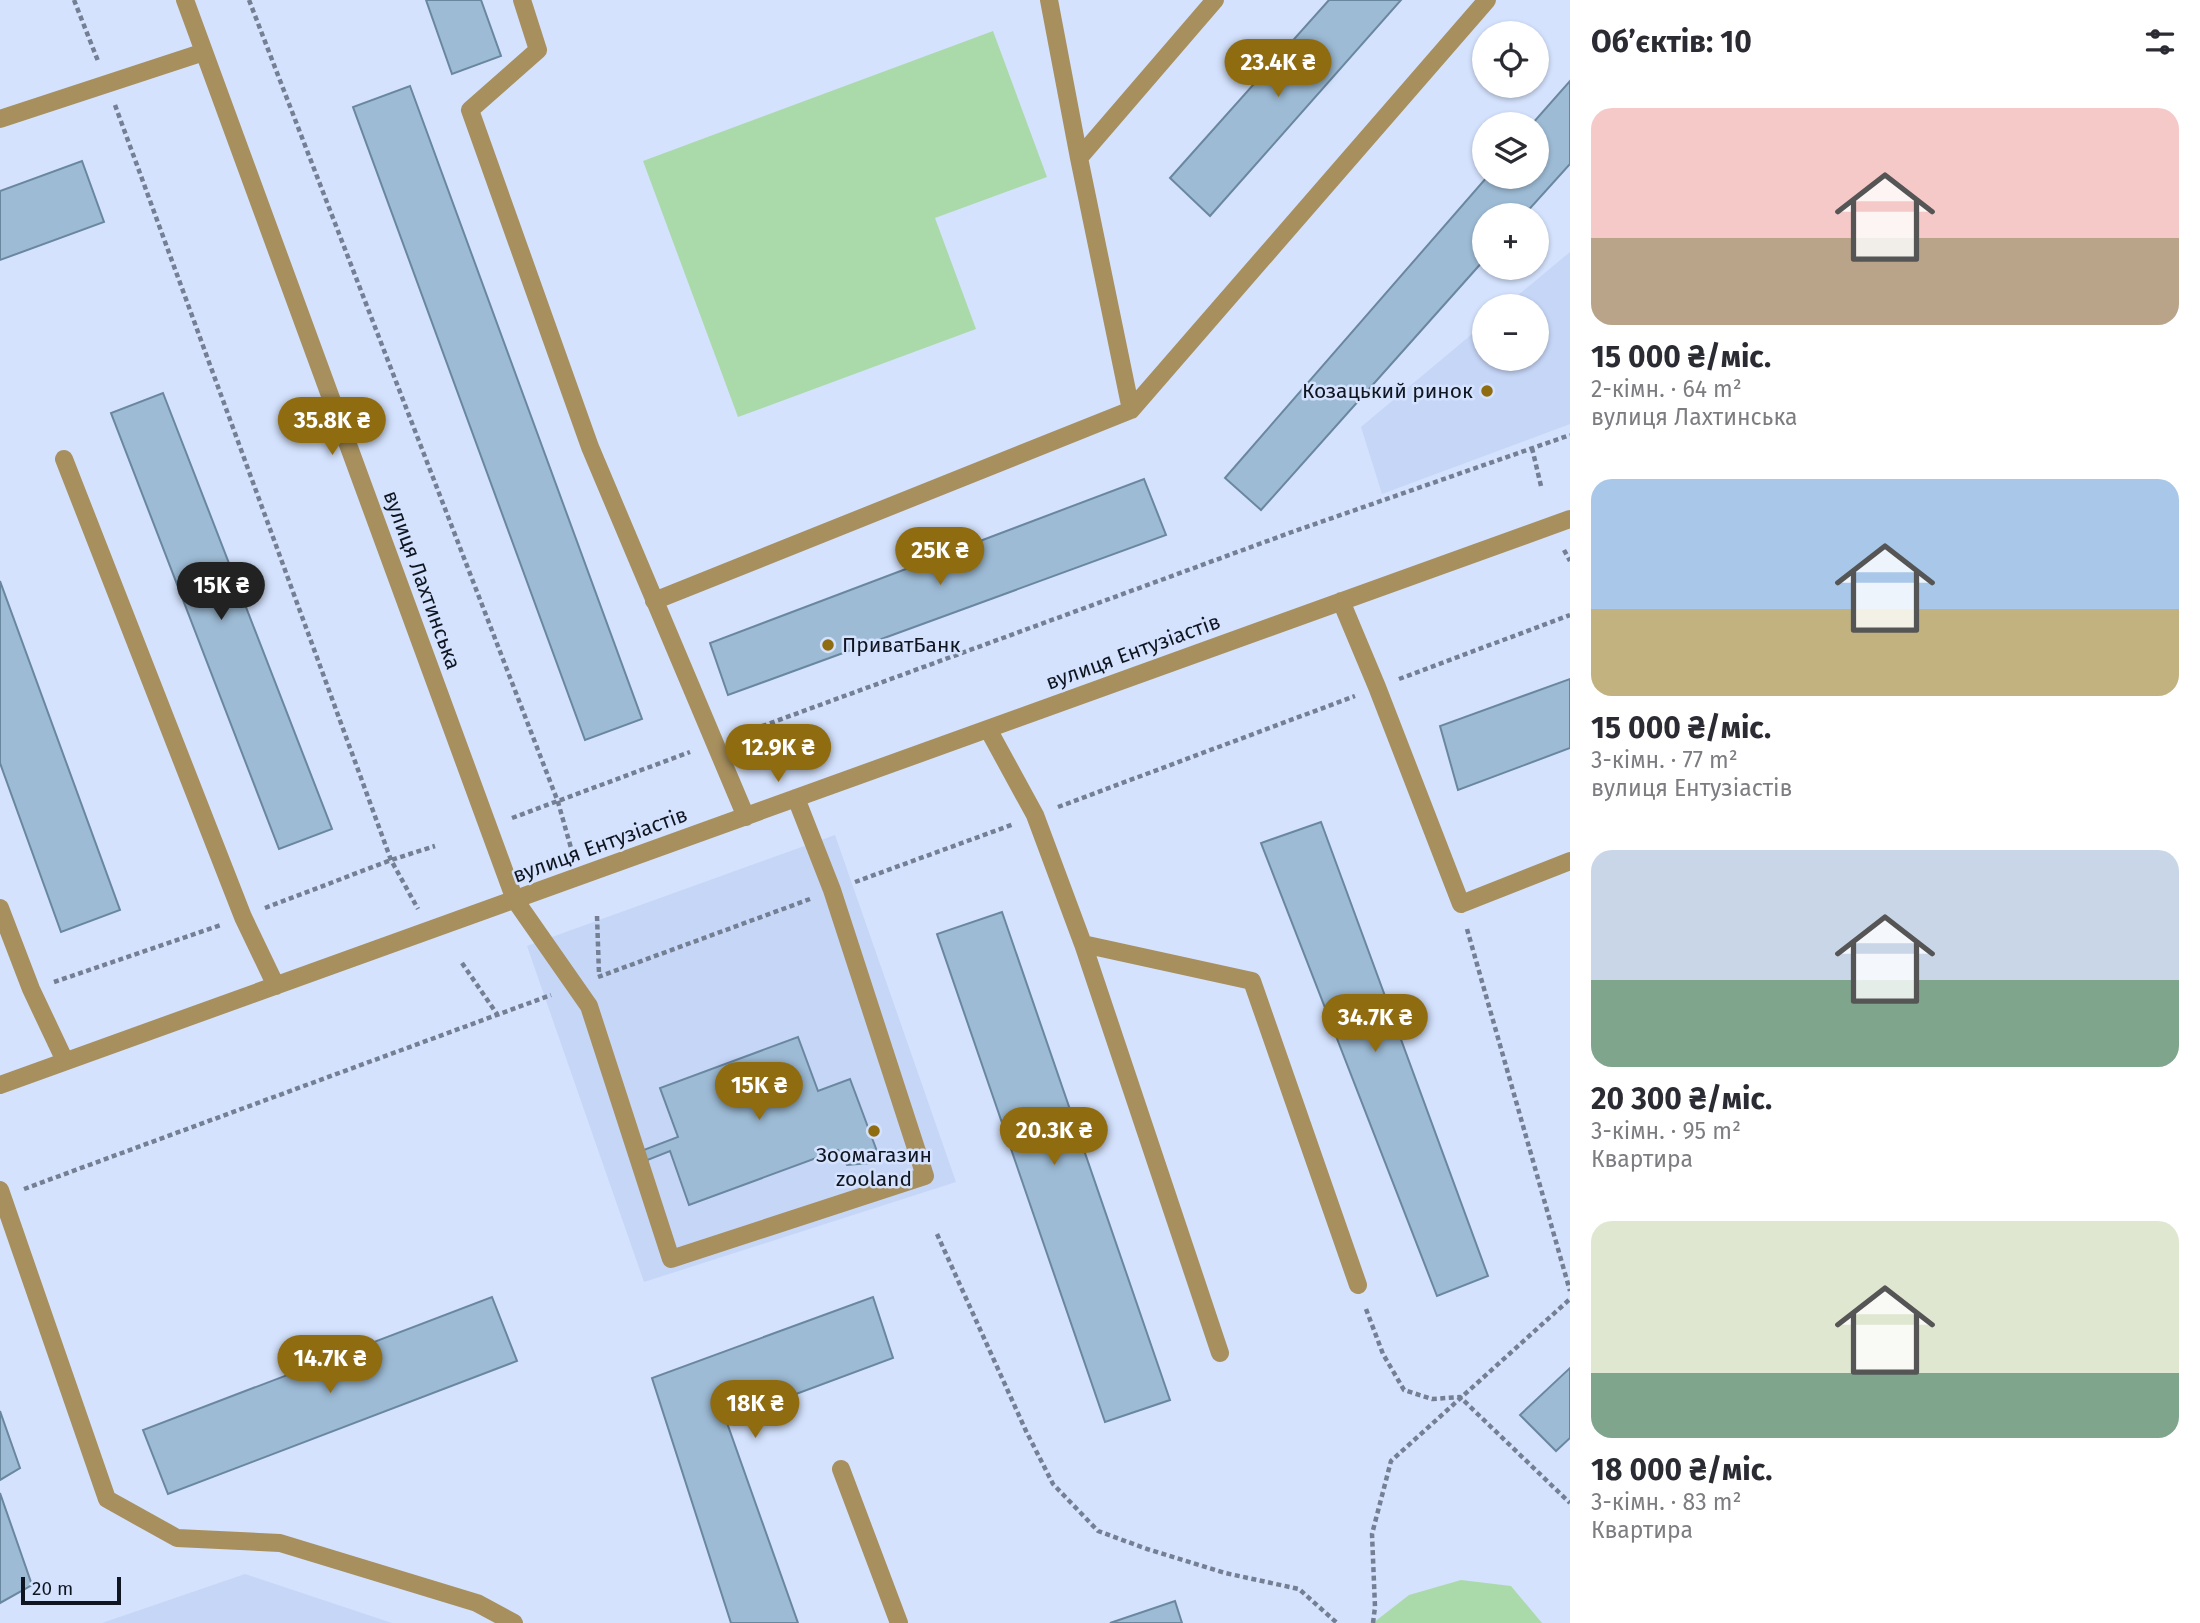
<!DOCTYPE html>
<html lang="uk">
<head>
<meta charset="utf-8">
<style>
  :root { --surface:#fff; --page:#f7f7f7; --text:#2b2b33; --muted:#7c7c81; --accent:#906c11 }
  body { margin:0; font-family:"Fira Sans",sans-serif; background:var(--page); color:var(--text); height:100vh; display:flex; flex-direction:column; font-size:26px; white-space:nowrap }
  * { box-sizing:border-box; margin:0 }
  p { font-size:23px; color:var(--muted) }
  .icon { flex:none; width:38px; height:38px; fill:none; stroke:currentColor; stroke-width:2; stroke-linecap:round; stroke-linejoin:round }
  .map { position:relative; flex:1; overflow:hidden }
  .side { display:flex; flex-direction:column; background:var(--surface); width:630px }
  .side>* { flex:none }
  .tools { position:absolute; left:1472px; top:21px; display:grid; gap:14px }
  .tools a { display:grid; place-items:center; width:77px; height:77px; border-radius:50%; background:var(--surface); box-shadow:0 2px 5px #0004; font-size:35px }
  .scale { position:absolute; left:21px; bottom:18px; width:100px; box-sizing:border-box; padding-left:7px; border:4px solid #101621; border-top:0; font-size:19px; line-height:24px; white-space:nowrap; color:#101621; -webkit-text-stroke:5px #d4e2fd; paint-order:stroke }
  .price { position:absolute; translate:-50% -60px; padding:0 16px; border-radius:24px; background:var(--accent); color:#fff; font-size:23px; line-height:46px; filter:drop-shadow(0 2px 4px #0008) }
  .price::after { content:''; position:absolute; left:50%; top:42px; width:21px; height:16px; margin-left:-10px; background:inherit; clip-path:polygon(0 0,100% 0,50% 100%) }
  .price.active { background:#222; color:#fff }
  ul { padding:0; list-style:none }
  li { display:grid; align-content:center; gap:14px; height:371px; padding:0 21px }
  li span { display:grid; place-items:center; height:217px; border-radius:21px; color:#555 }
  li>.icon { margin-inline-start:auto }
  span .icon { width:126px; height:126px; fill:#fffc; stroke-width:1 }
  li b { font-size:30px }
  h2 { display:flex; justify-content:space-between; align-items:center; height:84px; padding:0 21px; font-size:30px }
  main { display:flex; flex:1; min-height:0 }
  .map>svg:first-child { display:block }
  .built { fill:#c6d6f7 }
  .green { fill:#abdaaa }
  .building { fill:#9dbbd5; stroke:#6a87a0; stroke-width:2 }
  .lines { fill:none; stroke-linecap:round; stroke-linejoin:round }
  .path { stroke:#757f93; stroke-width:4.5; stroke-dasharray:5 3.5; stroke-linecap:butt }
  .minor { stroke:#a78f5e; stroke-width:18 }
  .poi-dot { fill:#906c11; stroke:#d4e2fd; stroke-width:2.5 }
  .labels { text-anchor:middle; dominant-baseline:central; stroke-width:5; stroke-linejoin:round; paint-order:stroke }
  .poi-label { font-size:21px; fill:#101621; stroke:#d4e2fd; text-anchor:end }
  .street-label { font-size:21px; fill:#101621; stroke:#d4e2fd }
</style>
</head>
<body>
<main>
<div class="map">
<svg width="1570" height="1623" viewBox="0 0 1570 1623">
  <rect width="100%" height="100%" fill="#d4e2fd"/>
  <path class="built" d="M1570,252V424L1382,494L1361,427L1484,324V359H1536V306H1505Z
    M835,835L956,1182L644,1282L527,946Z
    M245,1574L392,1623H102Z"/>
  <path class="green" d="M993,31L1047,177L935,218L976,329L738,417L643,161Z
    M1461,1580L1511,1586L1542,1623H1373L1409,1595Z"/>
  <path class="building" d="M426,0H481L501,56L452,74Z
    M1329,0H1401L1210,216L1170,178Z
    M1570,81V164L1524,215H1484V260L1261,510L1225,478L1487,177H1536V124H1532Z
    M410,86L642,719L585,740L353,107Z
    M82,161L104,222L0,260V191Z
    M163,393L332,829L279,849L111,413Z
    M1144,479L1166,535L728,695L710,643Z
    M0,581L120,910L61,932L0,763Z
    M1570,679V748L1458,790L1440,726Z
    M1321,822L1488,1276L1437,1296L1261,843Z
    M1002,912L1170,1400L1105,1422L937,934Z
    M798,1037L818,1091L850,1079L881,1162L847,1165L838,1150L689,1205L670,1151L645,1161L641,1151L678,1137L660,1088Z
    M492,1297L517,1361L168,1494L143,1430Z
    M873,1297L893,1358L726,1420L798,1623H731L652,1378Z
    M1570,1368V1438L1556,1451L1520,1415Z
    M0,1411L20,1468L0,1480Z
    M0,1493L32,1585L0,1603Z
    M1175,1601L1182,1623H1110Z"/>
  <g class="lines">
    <path class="path" d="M74,0L98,61
      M249,0L558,802L571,848
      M115,105L391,860L418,909
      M1532,448L1541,486
      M1564,550L1570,561
      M1399,679L1570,615
      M738,735L1292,532L1570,435
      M1058,807L1355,696
      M512,818L690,752
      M855,882L1014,824
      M265,908L391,860L435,846
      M597,916L599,974
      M1467,929L1570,1291
      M462,963L497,1014
      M598,977L810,899
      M54,982L221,925
      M24,1189L551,995
      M937,1234L1026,1431L1053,1484L1098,1531L1147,1549L1225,1573L1299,1589L1337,1623
      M1366,1309L1383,1354L1404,1390L1432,1399L1460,1397L1570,1503
      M1373,1623L1375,1607L1372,1534L1391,1461L1570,1299"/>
    <path class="minor" d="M185,0L515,900L589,1006L671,1259L925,1176L832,890L796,798
      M522,0L538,50L470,110L590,447L746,817
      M1049,0L1079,158L1131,410
      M0,119L204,52
      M1079,158L1215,0
      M64,459L243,917L276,986
      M654,601L1131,410L1487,0
      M1341,601L1377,687L1461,904L1570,861
      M988,729L1035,815L1083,944L1252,981L1358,1285
      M0,908L31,989L65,1061
      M1083,944L1220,1353
      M0,1085L1570,519
      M0,1190L107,1499L177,1538L280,1543L477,1603L514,1623
      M841,1469L899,1623"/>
  </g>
  <g class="poi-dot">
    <circle cx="1487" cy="391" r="7"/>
    <circle cx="828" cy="645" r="7"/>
    <circle cx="874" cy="1131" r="7"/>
  </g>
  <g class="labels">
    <g class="poi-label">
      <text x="1473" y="391">Козацький ринок</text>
      <text x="842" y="645" text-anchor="start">ПриватБанк</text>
      <text x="874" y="1155" text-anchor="middle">Зоомагазин<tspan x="874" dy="24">zooland</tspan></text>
    </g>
    <g class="street-label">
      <text transform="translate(422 580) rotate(70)">вулиця Лахтинська</text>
      <text transform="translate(1133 652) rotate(-20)">вулиця Ентузіастів</text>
      <text transform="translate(600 845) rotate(-20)">вулиця Ентузіастів</text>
    </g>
  </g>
</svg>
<div class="tools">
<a><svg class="icon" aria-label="locate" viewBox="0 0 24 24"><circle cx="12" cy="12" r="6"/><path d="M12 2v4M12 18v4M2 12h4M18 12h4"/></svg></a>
<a><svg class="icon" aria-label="layers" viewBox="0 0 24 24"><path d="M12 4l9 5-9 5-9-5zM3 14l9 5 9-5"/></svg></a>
<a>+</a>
<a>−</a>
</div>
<div class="scale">20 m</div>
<b class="price" style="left:1278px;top:99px">23.4K ₴</b>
<b class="price" style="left:332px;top:457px">35.8K ₴</b>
<b class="price" style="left:940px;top:587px">25K ₴</b>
<b class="price active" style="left:221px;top:622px">15K ₴</b>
<b class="price" style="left:778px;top:784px">12.9K ₴</b>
<b class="price" style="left:1375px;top:1054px">34.7K ₴</b>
<b class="price" style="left:759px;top:1122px">15K ₴</b>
<b class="price" style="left:1054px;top:1167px">20.3K ₴</b>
<b class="price" style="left:330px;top:1395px">14.7K ₴</b>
<b class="price" style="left:755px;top:1440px">18K ₴</b>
</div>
<section class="side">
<h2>Об’єктів: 10<svg class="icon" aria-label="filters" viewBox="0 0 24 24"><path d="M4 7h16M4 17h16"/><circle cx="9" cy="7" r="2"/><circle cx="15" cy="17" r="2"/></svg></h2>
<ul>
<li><span style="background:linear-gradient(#f6c9c9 60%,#b9a48a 0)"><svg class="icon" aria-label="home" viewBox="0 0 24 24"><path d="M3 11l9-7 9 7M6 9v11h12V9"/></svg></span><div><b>15 000 ₴/міс.</b><p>2-кімн. · 64 m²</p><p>вулиця Лахтинська</p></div></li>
<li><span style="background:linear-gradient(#a9c7e8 60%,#c2b280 0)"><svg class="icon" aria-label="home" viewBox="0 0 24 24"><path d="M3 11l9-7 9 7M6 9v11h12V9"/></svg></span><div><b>15 000 ₴/міс.</b><p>3-кімн. · 77 m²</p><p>вулиця Ентузіастів</p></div></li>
<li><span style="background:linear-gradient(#c9d6e8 60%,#7fa58c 0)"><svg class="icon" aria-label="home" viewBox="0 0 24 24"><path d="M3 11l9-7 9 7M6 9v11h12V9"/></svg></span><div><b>20 300 ₴/міс.</b><p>3-кімн. · 95 m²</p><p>Квартира</p></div></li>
<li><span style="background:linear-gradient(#dfe7d0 70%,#7fa58c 0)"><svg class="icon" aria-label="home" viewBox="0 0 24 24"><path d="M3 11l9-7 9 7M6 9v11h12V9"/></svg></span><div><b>18 000 ₴/міс.</b><p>3-кімн. · 83 m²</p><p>Квартира</p></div></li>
</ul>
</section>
</main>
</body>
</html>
